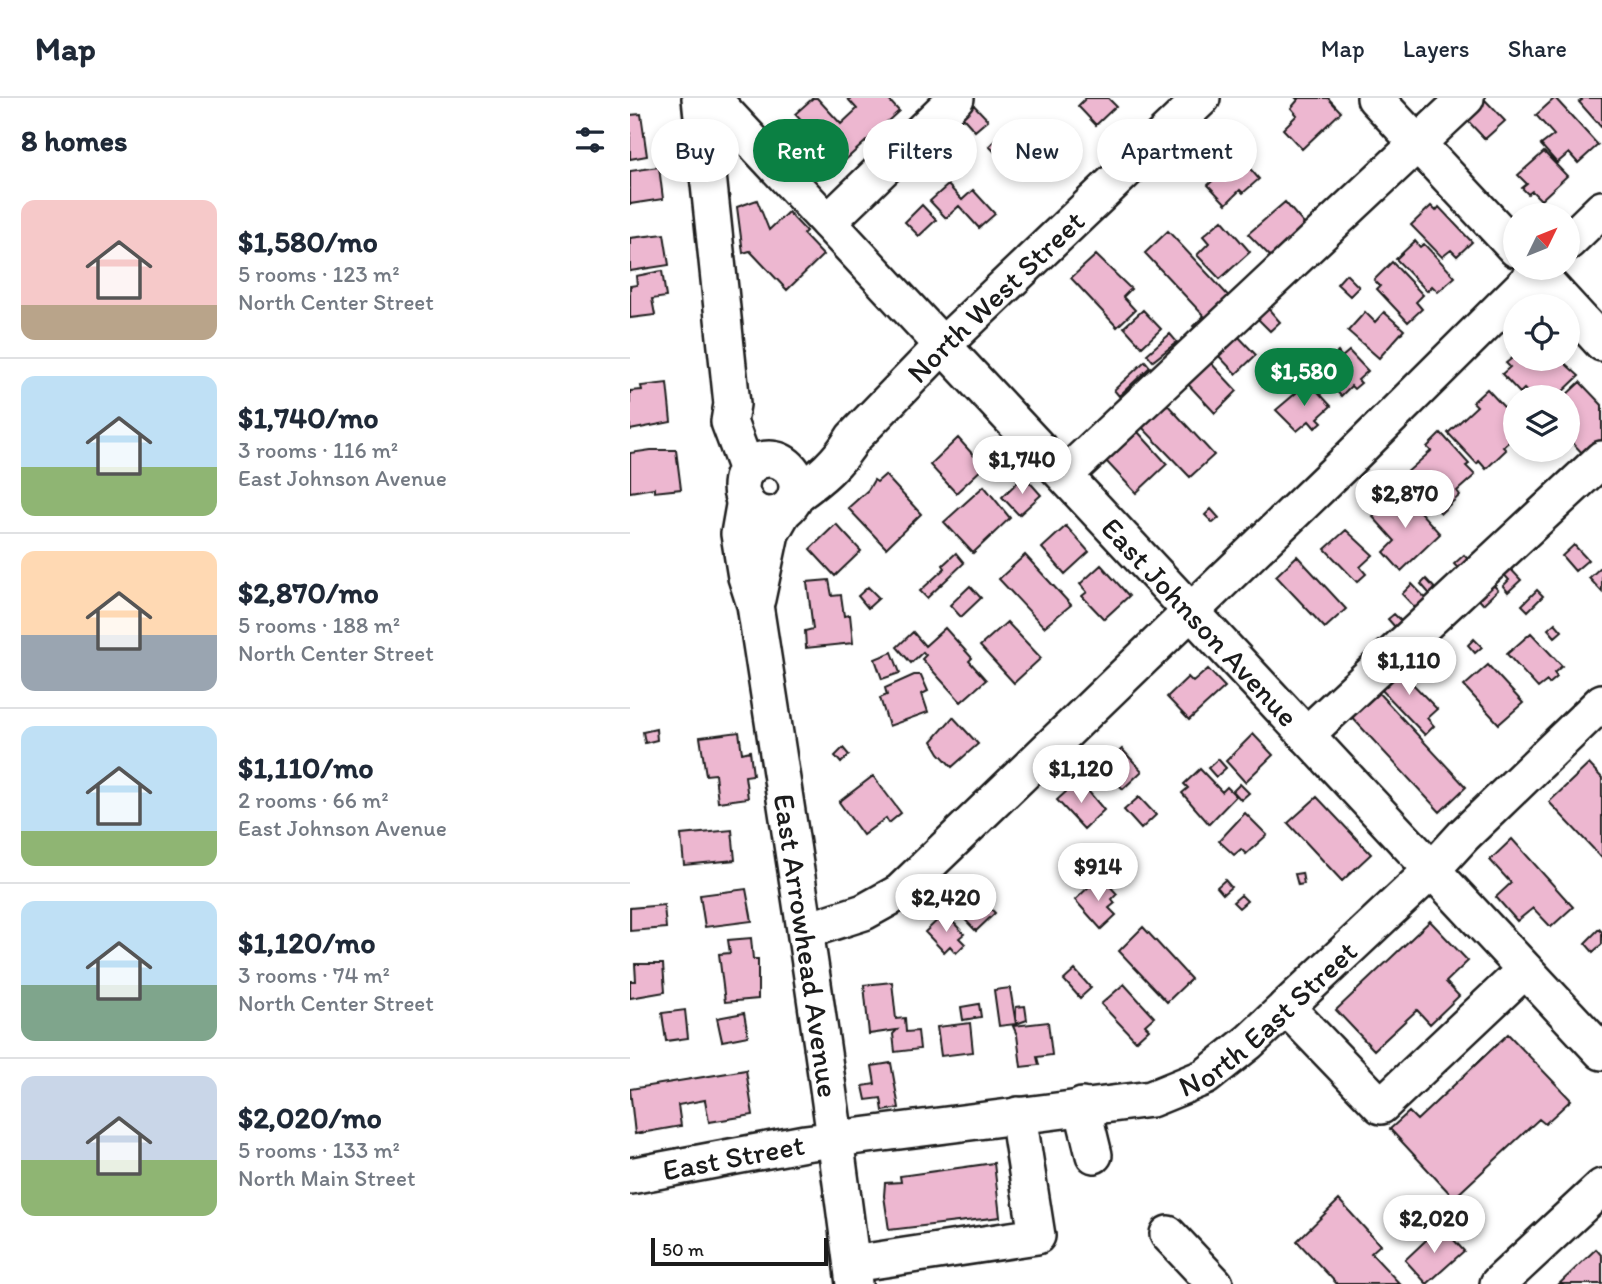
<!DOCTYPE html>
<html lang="en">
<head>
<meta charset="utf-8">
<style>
  :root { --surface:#fff; --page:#f6f6f7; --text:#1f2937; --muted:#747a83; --line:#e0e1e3; --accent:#0b8043 }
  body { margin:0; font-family:Itim,sans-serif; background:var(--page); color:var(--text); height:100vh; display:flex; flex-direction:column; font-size:26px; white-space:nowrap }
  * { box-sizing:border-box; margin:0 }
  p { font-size:23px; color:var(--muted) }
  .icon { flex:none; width:38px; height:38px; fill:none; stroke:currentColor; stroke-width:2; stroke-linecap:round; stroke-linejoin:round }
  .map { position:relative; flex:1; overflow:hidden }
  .panel { display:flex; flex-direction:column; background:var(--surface); width:630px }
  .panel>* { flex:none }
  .top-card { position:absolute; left:21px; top:21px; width:665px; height:63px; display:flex; gap:14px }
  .needle { width:46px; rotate:47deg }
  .buttons { position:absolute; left:873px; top:105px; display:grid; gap:14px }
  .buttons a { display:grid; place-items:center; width:77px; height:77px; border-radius:50%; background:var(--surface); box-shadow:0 4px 10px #0003; font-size:35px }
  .scale { position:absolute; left:21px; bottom:18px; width:177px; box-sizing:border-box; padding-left:7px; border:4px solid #1c1c1c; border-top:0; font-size:19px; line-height:24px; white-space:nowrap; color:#1c1c1c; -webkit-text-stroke:5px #fff; paint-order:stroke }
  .price { position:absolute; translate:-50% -60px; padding:0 16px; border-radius:24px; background:#fff; color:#222; font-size:23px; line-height:46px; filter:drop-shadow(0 2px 4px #0008) }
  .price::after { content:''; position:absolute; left:50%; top:42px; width:21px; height:16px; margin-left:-10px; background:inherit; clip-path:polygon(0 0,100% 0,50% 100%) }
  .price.current { background:var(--accent); color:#fff }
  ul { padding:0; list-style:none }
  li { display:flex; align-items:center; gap:21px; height:175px; padding:0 21px }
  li+li { border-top:2px solid var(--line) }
  li span { display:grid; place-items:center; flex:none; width:196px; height:140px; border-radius:14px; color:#555 }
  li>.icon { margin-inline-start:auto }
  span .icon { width:84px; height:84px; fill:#fffc; stroke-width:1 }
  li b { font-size:30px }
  h2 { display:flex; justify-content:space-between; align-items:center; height:84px; padding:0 21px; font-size:30px }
  .chip { padding:0 24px; border-radius:32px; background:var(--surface); box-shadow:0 4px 10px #0003; font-size:24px; line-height:63px }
  .chip.current { background:var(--accent); color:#fff }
  header { display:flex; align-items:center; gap:42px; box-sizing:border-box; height:98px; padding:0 35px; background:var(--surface); border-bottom:2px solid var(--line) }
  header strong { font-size:33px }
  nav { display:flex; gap:38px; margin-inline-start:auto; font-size:24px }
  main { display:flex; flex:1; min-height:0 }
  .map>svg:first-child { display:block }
  .building { fill:#edb7d0; stroke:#1c1c1c; stroke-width:2 }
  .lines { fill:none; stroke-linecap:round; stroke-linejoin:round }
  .minor-casing { stroke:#1c1c1c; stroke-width:40 }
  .minor { stroke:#fff; stroke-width:35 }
  .labels { text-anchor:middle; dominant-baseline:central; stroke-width:5; stroke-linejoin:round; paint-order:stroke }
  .street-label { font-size:30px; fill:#1c1c1c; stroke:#fff }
</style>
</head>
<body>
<header>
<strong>Map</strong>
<nav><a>Map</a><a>Layers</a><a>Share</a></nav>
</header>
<main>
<section class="panel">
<h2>8 homes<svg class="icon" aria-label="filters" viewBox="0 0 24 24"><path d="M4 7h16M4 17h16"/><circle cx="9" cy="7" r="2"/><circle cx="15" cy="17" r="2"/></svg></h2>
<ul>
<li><span style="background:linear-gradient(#f6c9c9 75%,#b9a48a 0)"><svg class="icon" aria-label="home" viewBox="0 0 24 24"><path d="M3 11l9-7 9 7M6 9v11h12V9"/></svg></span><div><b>$1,580/mo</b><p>5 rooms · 123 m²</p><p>North Center Street</p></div></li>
<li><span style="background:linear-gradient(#bfe0f5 65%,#8fb573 0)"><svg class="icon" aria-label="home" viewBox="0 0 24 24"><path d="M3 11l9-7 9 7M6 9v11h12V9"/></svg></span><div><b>$1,740/mo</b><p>3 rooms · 116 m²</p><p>East Johnson Avenue</p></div></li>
<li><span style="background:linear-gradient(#ffd9b3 60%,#9aa5b1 0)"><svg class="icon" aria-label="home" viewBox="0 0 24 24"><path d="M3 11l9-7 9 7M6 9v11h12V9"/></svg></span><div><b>$2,870/mo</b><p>5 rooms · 188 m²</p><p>North Center Street</p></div></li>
<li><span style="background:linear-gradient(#bfe0f5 75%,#8fb573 0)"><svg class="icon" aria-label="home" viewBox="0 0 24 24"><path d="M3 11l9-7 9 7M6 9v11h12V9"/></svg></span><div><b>$1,110/mo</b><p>2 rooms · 66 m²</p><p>East Johnson Avenue</p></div></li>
<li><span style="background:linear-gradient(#bfe0f5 60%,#7fa58c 0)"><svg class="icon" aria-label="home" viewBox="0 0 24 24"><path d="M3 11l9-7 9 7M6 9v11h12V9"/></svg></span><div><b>$1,120/mo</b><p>3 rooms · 74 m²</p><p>North Center Street</p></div></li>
<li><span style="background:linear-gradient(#c9d6e8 60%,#8fb573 0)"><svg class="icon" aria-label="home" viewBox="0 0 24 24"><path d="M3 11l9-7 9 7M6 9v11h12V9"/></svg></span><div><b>$2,020/mo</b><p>5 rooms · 133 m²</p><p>North Main Street</p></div></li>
</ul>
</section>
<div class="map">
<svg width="972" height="1186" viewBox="0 0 972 1186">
  <rect width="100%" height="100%" fill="#fff"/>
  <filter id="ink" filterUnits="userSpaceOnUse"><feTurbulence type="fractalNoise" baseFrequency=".0143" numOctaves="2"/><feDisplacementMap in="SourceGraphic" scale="14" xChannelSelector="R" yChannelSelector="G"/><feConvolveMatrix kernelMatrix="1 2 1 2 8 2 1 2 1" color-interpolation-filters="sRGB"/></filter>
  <g filter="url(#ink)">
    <path class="building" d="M183,0H187L211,26L227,11L217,0H257L269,13L211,66L165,16Z
      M337,0L358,22L345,33L325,11Z
      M456,0H478L486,8L466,27L448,8Z
      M666,0H698L711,14L672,51L653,31L667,17L661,10L668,2Z
      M925,0L968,47L948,65L939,55L927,65L911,47L924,37L906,17Z
      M950,0H972V30L949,4L952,2Z
      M855,2L875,23L855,41L836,21Z
      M11,16L17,58L0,61V17Z
      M316,19L336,41L323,53L302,34Z
      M373,35L389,53L376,66L359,48Z
      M914,54L937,78L911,102L902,93L898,96L892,90L897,86L888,77Z
      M609,58L629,81L613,95L610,92L596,106L578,87Z
      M29,69L33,101L0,106V73Z
      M318,87L332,102L343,92L365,116L349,130L329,108L316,120L300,103Z
      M127,102L139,132L158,114L176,133L173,136L193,157L157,192L120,153L113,155L107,109Z
      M655,104L680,133L646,164L618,136Z
      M292,107L306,122L289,138L275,124Z
      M801,108L806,113L809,109L842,144L827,158L821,152L812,159L781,127Z
      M592,122L620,154L590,181L567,157L579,145L573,138Z
      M538,133L605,205L571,237L563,228L574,218L515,155Z
      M34,136L39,167L0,173V140Z
      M785,143L790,149L794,146L825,179L808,194L802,188L797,193L766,161Z
      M466,157L501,191L493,199L505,212L487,229L441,180Z
      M762,164L793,197L786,204L792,211L778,224L747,191L750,188L744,182Z
      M32,173L36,199L22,201L25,217L0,220V188L7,187L6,178Z
      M716,176L729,189L720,198L707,186Z
      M636,208L650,224L640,233L625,218Z
      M513,212L531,231L512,249L494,229Z
      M735,214L745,224L754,214L774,232L749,260L718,233Z
      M540,236L547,244L523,263L517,256Z
      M606,236L626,257L606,276L586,255Z
      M719,253L738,273L728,282L731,285L724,291L721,288L711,298L688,273L708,254L712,259Z
      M886,257V261H930L949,278L927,299H902L894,291L890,295L872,276L880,269L876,265Z
      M515,263L520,269L489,298L484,292Z
      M579,263L607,293L585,315L556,284Z
      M679,284L701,308L688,320L692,324L685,330L679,323L667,333L646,312Z
      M950,284L972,307V345L954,357L938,340V299H934Z
      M37,285L41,324L0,332V293L12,292L11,288Z
      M857,291L886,322V337L873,349L876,352L856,371L849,363L847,366L818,335L847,308L843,304Z
      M534,303L584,357L560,379L510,327Z
      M508,334L537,366L506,395L476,363Z
      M811,335L839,366L836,368L845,377L827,393L830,397L811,415L803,408L800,411L777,386L781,382L775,376L801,353L797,349Z
      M328,340L354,369L326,395L300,367Z
      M21,352H46L51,391L24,394V390L0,394V355Z
      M255,377L291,416L256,450L218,410L238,392L244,382L247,384Z
      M394,378L411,397L389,417L372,399Z
      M354,388L380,420L343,455L314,424Z
      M771,393L810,436L771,473L754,454L765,443L743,419Z
      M581,411L589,420L583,425L575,417Z
      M206,426L231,453L205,478L180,451Z
      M436,428L459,454L435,476L412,450Z
      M716,432L743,457L730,469L736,476L727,484L695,451Z
      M944,447L958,462L945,473L932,458Z
      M326,455L334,465L297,500L290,493L315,470L313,467Z
      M395,457L441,507L414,529L369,481Z
      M834,457L842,466L832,475L824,466Z
      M667,458L716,511L695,530L646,478Z
      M876,466L891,482L878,494L873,488L879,482L870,472Z
      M471,467L499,498L474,521L452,498L457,494L450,486Z
      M972,468V494L959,480Z
      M796,481L811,497L805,502L791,486Z
      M199,482L202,498L211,497L214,518L220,517L223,545L176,550L175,533L183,531L177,484Z
      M859,482L868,492L853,506L844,496Z
      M782,486L800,505L790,515L772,496Z
      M340,488L351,500L331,519L320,507Z
      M238,489L249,500L238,510L228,498Z
      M907,492L913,498L898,513L892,507Z
      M764,516L771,523L765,529L758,521Z
      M377,524L411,560L384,585L350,548Z
      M925,525L932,533L925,539L918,531Z
      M315,530L342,560L339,563L356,582L331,604L292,561L296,557L293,554L281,565L267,549L283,534L295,548Z
      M901,535L932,568L924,575L927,579L919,586L917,583L908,590L877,556Z
      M844,541L852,549L845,555L838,547Z
      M789,553L804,569L796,576L782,560Z
      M262,554L270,575L252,581L245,561Z
      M777,560L787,569L776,579L807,611L797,620L804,628L795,637L748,588Z
      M858,567L893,605L869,626L834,588Z
      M578,571L595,589L559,622L537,599L558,579L563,584Z
      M284,577H291L298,593L292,596L298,614L259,628L250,600L257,597L255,590Z
      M743,589L836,689L810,714L717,614Z
      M323,619L348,646L322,669L309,655L302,643Z
      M26,631L27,642L15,645L13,634Z
      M109,634L112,655L120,653L123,677L115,678L118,700L88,704L85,676L76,677L70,639Z
      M623,636L643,657L615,684L596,663Z
      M213,650L219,657L211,665L205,658Z
      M492,651L512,673L493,691L468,665L479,654L483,659Z
      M588,661L596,670L586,679L578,670Z
      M959,666L972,680V760L919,704Z
      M570,671L592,694L597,689L606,698L579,726L552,695L558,690L554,686Z
      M243,678L271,715L259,725L256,720L233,737L209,704Z
      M449,682L474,712L454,731L427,702Z
      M610,686L619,695L611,702L603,693Z
      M509,699L526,717L511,731L494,712Z
      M687,699L741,756L712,783L658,725Z
      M615,715L637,737L616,756L611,751L604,757L589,743Z
      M102,732L105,762L54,767L51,737Z
      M882,741L943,809L921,829L903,810L887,823L866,799L881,785L860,762Z
      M672,775L674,786L668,787L665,776Z
      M595,782L601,789L593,796L587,789Z
      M465,783L471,790L477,785L487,796L482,801L485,805L479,810L486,817L471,831L445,802Z
      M116,791L122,823L75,829L70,797Z
      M342,791L365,815L346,833L323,809Z
      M611,797L617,803L609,810L603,804Z
      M34,807L36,830L0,833V810Z
      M315,815L334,836L329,840L335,846L326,855L320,848L314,854L295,834Z
      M800,823L838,863L816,884L829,898L800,926L787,912L744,952L706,912Z
      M513,829L561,881L537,904L489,853Z
      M969,831L972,834V846L963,854L955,845Z
      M121,840L123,861H128V901L95,904L89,856L100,855L98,842Z
      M5,866H33L35,894L0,900V883H6Z
      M445,872L461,890L450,900L434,882Z
      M262,884L266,921L275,920L276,934L288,933L290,951L265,954L263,936L267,932L239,936L234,887Z
      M494,886L524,919L515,927L519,931L506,943L471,906Z
      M380,890L386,926L369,928L364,892Z
      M349,906L351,919L333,922L331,909Z
      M395,908L397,922L386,926V909Z
      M55,912L58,940L36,943L32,915Z
      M114,915L118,938L92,943L87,920Z
      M418,924L422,957L407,959L409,967L391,969L387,937L383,928Z
      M340,925L343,954L311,958L307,929Z
      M878,936L941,1002L915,1026L909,1021L824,1100L760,1031L779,1014L787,1022Z
      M261,965L269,1010L253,1013L251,1000L236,1002L233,988L245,986L242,968Z
      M116,972L123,1017L79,1024L75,1002L48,1007L51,1028L5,1036L0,991Z
      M364,1065L370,1119L259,1132L254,1098L255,1085L271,1084L270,1078Z
      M709,1102L750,1147L741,1155L770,1186H707L667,1143Z
      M811,1128L834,1153L797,1186L775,1162Z
      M966,1151L972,1158V1186H929Z"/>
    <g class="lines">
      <defs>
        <g id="minor">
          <path d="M70,0L102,306L99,324L117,372"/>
          <path id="s1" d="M82,0L972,954"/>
          <path d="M745,0L886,151"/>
          <path d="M198,124L326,0"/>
          <path d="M938,144L972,111"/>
          <path d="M903,170L972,245"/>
          <circle cx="139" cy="389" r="28"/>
          <path d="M435,377L836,0"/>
          <path id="s2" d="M166,397C190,380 208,365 223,340L313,247L572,0"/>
          <path id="s3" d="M115,402L109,436L116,479L125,507C160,733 196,959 224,1186"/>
          <path d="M127,501L141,435L153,414"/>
          <path d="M676,637L972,361"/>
          <path d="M184,830L234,814L270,794L719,361L911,170"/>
          <path d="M656,909L751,1008L895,872"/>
          <path d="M452,1008L464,1057"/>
          <path id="s4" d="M0,1078L175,1045L521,1001L575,979L619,944L802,772L834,737L972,604"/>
          <path d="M538,1136L585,1186"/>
          <path d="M222,1166L407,1138L388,1017"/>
          <path d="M868,1186L972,1089"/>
        </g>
      </defs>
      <use href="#minor" class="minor-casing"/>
      <use href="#minor" class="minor"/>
    </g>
  </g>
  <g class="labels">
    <g class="street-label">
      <text stroke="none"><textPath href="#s2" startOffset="282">North West Street</textPath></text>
      <text stroke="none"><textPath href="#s1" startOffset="716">East Johnson Avenue</textPath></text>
      <text stroke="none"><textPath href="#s3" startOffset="452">East Arrowhead Avenue</textPath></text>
      <text stroke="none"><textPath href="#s4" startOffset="670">North East Street</textPath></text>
      <text stroke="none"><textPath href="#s4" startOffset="105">East Street</textPath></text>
    </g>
  </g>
</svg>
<div class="buttons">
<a><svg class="needle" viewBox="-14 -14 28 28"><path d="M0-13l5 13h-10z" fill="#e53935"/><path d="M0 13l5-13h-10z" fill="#747a83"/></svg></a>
<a><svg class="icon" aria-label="locate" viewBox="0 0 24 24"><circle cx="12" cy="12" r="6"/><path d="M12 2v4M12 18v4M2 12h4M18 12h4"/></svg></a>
<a><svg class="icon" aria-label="layers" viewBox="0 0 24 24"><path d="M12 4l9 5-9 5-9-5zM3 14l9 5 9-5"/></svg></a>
</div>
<div class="scale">50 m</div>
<b class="price current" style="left:674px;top:310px">$1,580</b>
<b class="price" style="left:392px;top:398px">$1,740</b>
<b class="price" style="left:775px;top:432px">$2,870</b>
<b class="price" style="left:779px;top:599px">$1,110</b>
<b class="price" style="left:451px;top:707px">$1,120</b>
<b class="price" style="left:468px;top:805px">$914</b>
<b class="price" style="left:316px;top:836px">$2,420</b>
<b class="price" style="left:804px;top:1157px">$2,020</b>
<div class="top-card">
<a class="chip">Buy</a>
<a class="chip current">Rent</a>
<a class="chip">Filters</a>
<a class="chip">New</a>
<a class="chip">Apartment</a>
</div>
</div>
</main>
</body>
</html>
